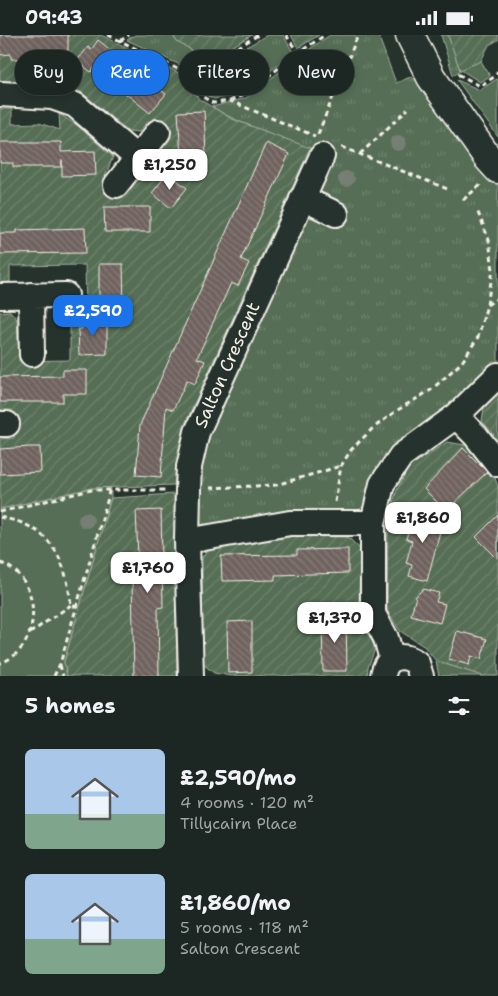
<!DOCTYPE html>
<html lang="en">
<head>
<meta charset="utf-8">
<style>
  :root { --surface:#1c2622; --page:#252e2a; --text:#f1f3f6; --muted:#a0a5a5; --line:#3a4340; --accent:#1a73e8 }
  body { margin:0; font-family:"Shantell Sans",sans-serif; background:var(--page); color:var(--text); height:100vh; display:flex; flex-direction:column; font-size:19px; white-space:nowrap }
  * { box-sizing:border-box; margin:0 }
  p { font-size:16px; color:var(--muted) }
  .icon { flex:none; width:28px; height:28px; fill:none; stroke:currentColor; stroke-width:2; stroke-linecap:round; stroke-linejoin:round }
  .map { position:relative; height:641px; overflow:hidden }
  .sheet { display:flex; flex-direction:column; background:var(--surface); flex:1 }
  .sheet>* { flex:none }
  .hud { position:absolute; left:15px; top:15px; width:469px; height:45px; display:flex; gap:10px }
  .price { position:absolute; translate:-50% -42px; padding:0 11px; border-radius:10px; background:#fff; color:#222; font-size:16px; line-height:32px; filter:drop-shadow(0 1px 2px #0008) }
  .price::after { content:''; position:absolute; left:50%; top:30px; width:15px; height:11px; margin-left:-8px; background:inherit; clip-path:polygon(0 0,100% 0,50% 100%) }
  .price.on { background:var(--accent); color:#fff }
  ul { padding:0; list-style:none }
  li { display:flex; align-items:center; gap:15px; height:125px; padding:0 25px }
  li span { display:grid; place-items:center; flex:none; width:140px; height:100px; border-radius:8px; color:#555 }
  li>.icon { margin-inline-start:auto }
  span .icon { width:60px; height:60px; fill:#fffc; stroke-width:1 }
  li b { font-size:21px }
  h2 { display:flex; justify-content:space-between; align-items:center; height:60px; padding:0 25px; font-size:21px }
  .chip { padding:0 18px; border-radius:22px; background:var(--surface); box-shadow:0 2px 8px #0003,0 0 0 1px var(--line); font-size:18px; line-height:45px }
  .chip.on { background:var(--accent); color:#fff }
  .status { display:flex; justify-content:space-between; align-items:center; height:35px; padding:0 25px; background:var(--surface); direction:ltr }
  .status svg { height:14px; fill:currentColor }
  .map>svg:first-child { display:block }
  .grass { fill:url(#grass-tufts); stroke:#a4b09e }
  .park { fill:#556e54; stroke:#a4b09e }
  .garden { fill:url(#garden-furrows); stroke:#a4b09e }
  .building { fill:url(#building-back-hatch); stroke:#f4f1e8 }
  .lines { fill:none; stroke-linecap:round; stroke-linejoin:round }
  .street-casing { stroke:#f4f1e8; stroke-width:28 }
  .secondary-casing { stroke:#f4f1e8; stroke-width:31 }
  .path { stroke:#f4f1e8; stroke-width:3; stroke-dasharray:5 4; stroke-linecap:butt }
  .street { stroke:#26332d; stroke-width:24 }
  .secondary { stroke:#26332d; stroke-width:28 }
  .tree { fill:#747f73 }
  .labels { text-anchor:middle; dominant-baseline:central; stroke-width:4; stroke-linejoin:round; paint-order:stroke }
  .street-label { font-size:18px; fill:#f4f1e8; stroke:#26332d }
</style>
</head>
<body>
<div class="status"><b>09:43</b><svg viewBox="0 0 49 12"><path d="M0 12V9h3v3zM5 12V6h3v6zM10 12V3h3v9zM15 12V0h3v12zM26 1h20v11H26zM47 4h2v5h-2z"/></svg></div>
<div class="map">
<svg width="498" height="641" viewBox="0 0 498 641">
  <defs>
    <pattern id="grass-tufts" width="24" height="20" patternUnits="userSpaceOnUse" patternTransform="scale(1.25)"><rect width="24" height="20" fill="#556e54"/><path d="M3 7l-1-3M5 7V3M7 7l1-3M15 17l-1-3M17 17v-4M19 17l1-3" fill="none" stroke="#6e836d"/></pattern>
    <pattern id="garden-furrows" width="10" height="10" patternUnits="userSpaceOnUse" patternTransform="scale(1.25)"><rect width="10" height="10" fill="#556e54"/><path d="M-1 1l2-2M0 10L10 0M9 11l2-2" fill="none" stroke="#6e836d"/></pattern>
    <pattern id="building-back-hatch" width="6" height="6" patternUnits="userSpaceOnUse" patternTransform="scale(1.25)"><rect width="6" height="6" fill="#70635f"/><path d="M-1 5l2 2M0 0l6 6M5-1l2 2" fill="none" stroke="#857a76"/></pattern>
  </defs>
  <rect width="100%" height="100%" fill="#26332d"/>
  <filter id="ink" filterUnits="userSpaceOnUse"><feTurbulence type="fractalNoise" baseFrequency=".02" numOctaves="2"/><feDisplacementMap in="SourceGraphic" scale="10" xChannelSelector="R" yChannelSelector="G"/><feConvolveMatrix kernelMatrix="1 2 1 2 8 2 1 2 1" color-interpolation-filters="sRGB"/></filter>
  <g filter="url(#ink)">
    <path class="grass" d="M135,0H173L177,7L190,14L203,38L209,34L242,59L214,64L206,60L191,35L127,5Z
      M267,0H283L293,17L248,55L216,30Z
      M330,0H378L396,48L415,40L450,94L498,151V328L451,374L365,470L355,478L209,493L198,484V433L205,402L303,183L314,179L324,164L318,156L330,123C291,103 249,95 212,72L246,63L301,20Z
      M441,0H448L460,35L481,26L490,41L480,47L461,35L453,40Z"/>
    <path class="park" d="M497,44L498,45V102L457,45L480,55Z
      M111,452V463L64,627L67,641H0V474L91,453Z
      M436,626L483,641H439Z"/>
    <path class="garden" d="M0,0H101L181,39L199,64L232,84L310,113L185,389L178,416L174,450L91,453L0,474V404L14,403L12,375H0V277L10,276L17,284L19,326L70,325V273L86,274L85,230L10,231V247L0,248V74H12V89L39,88L60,95L59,79L78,91L113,122L106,139L107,147L125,161L170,103L148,86L139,97L128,96L81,57L58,45L0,46Z
      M173,0H252L199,31L190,14L177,7Z
      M291,0H319L298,13Z
      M448,0H498V5L489,10L481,26L460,35Z
      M498,358V414L493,398L482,386L484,372Z
      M447,407L465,410L493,437L498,452V641H483L436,626L425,612L400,596L387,575L388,483L397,455L409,432Z
      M174,459L177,641H67L64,627L111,463Z
      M294,501L348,502L360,514L359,573L375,614L368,632L367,641H231L214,638L203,629L202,522L209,515Z"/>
    <path class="building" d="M0,0H68V26L44,27V24H11V19L0,20Z
      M98,5L166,59L150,78L94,33L91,37L77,26L88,12L91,15Z
      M204,76L206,120L181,122L178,77Z
      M0,107H61V117L95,116L96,140L62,141V125V132H13V128H0Z
      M266,108L289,119L241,224L249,228L238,251L231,248L197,323L205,326L195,349L187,345L173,375L166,372L161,442L136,440L140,390Z
      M168,138L187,153L171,173L152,158Z
      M104,172H150V197H105Z
      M85,193L86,218L0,219V198H17V195Z
      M99,229H123L124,275H99Z
      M107,283V319L79,320L78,294H82V284Z
      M63,335H87V359H63V367H0V342L63,341Z
      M30,412H40L41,437L0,439V414Z
      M463,413L487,437L448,474L447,473L446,476L424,454Z
      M161,475L163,572L158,573L159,641H134L132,545H139L136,476Z
      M414,476L443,485L427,546L409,541L412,530L406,528L412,506L406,504Z
      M498,480V524L476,502Z
      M348,514V538L275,540V545L222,546L221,521L297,520V515Z
      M423,554L439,558L436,567L445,569L440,588L411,580L416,561Z
      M346,582L347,636H323L322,583Z
      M252,586V637L228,638L227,587Z
      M457,596L487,604L481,624L471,621L469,630L449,624Z"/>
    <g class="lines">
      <defs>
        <path id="street" d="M0,59L52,62L75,70L137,123
          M116,150L158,97
          M302,163L336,179
          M31,260L32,319
          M0,261L66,260
          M456,381L476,401L498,429
          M0,389H7
          M187,506L290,488H373
          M392,624L386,603L373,579V488L382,449L401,421L456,381L498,340
          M191,641L187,506L188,455L189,432L197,397L322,121
          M383,641C385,622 402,617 417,628L421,641"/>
        <path id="secondary" d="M410,0L431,42L488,123L498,134"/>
      </defs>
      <use href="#street" class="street-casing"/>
      <use href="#secondary" class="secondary-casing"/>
      <path class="path" d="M108,0L188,39L203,62L213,68L230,66L315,101
        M286,0L298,18
        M120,6L129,0
        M458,40H460L480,51L494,42L498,36
        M247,58L209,30L258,0
        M230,66L247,58L298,18L325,0
        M318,99L358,0
        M342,112L450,155
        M360,119L408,74
        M463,165L479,151L482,153
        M487,270L498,263
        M210,453L276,450L341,431
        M335,467L341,431L351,415L372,394L396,376L431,355L462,327L478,302L487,270L493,235L489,205L477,175
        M0,477L91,455H166
        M0,482C7,484 15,485 22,488C58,503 67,535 71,570L77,572
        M0,528C43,541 44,614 0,628
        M30,598L71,570
        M60,630L63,641
        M54,641L60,629L108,463L109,455"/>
      <use href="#street" class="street"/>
      <use href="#secondary" class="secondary"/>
    </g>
    <g class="tree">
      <circle cx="398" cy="108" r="8"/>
      <circle cx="346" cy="144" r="8"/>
      <circle cx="86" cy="485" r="8"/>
    </g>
  </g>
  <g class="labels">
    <g class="street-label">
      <text transform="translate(227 330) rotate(-66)">Salton Crescent</text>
    </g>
  </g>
</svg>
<b class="price" style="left:170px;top:156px">£1,250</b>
<b class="price on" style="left:93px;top:302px">£2,590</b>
<b class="price" style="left:423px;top:509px">£1,860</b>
<b class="price" style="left:148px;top:559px">£1,760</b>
<b class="price" style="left:335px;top:609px">£1,370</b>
<div class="hud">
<a class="chip">Buy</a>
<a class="chip on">Rent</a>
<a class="chip">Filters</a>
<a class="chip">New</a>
</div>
</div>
<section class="sheet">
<h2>5 homes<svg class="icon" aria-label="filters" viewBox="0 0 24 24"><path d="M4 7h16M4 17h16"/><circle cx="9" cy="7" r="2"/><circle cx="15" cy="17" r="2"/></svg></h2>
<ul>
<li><span style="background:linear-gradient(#a9c7e8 65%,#7fa58c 0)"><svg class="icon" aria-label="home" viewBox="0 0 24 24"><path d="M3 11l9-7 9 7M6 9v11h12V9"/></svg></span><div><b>£2,590/mo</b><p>4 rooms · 120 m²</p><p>Tillycairn Place</p></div></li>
<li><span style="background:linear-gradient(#a9c7e8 65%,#7fa58c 0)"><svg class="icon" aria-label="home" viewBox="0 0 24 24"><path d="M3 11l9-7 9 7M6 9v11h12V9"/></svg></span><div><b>£1,860/mo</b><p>5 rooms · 118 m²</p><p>Salton Crescent</p></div></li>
</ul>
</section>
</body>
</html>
